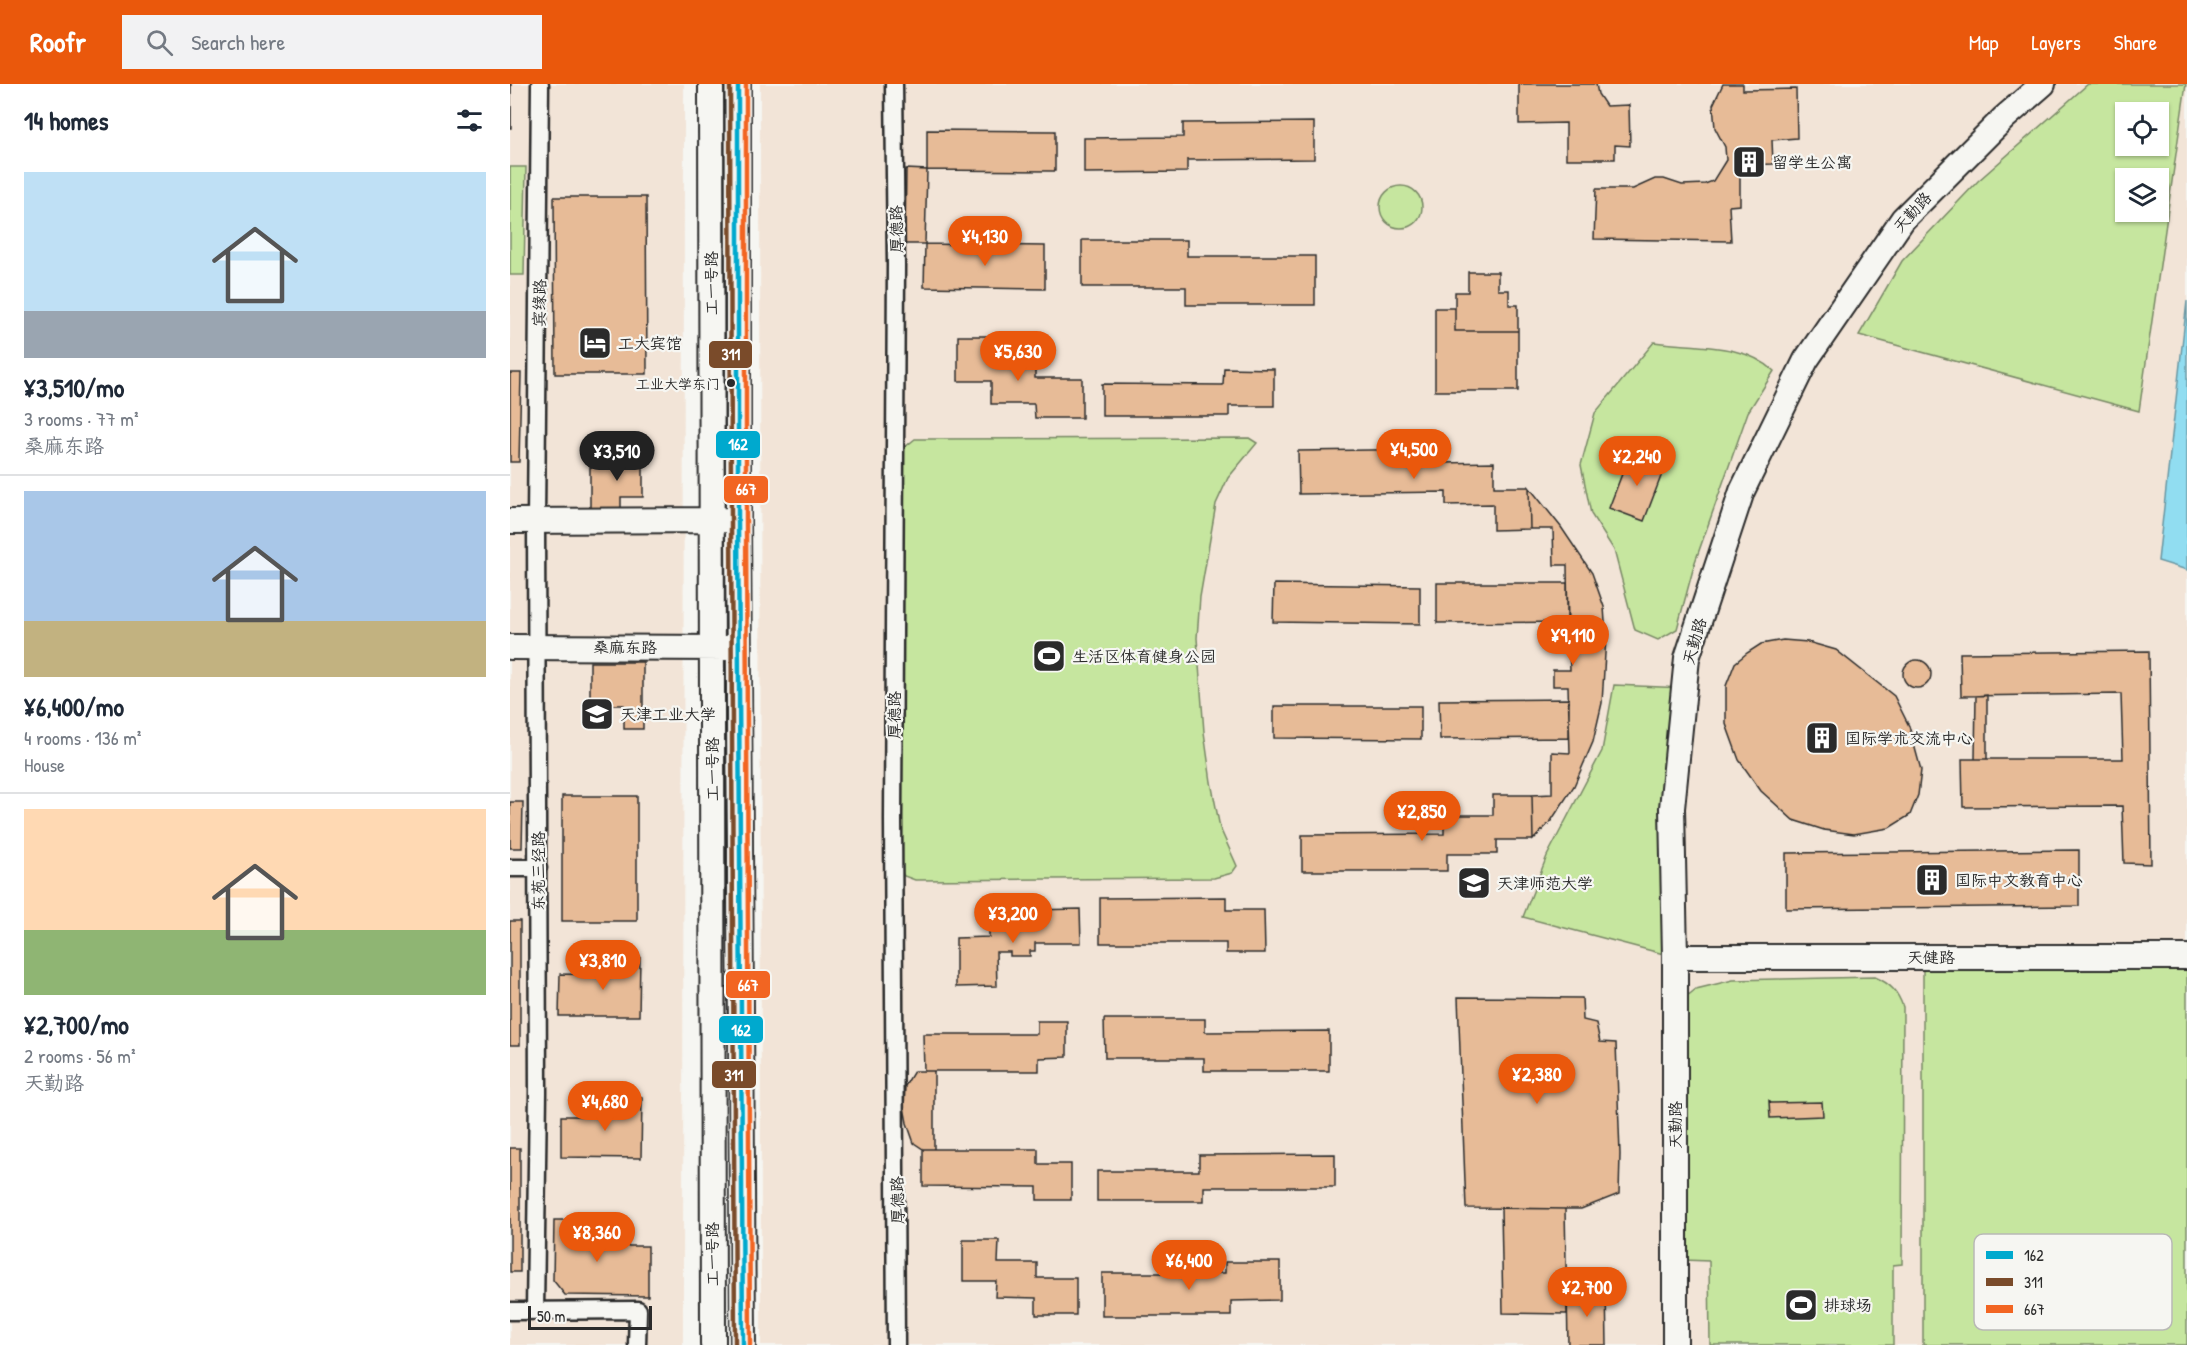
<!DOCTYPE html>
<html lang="en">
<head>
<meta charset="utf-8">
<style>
  :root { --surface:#fff; --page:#f2f2f3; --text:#1f2937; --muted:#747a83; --line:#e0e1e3; --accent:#ea580c }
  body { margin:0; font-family:"Patrick Hand","LXGW WenKai TC",sans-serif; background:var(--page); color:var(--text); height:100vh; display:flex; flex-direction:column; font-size:22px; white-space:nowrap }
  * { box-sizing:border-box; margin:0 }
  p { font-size:20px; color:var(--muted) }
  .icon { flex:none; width:33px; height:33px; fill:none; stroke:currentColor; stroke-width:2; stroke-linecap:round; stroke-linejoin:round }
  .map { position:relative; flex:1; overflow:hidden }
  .panel { display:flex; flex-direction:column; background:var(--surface); width:510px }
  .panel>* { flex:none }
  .fabs { position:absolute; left:1605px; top:18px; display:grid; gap:12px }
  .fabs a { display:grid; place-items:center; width:54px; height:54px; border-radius:0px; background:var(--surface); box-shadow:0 2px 4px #0004; font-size:30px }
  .scale { position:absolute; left:18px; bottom:15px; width:124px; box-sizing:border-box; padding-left:6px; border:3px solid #2b2b2b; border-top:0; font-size:16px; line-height:21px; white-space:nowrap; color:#2b2b2b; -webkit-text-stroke:4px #f6f6f2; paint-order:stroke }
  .price { position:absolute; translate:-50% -51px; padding:0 14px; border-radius:21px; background:var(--accent); color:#fff; font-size:20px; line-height:39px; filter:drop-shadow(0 2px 3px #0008) }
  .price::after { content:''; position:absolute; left:50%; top:36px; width:18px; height:14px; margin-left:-9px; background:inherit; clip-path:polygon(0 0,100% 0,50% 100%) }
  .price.selected { background:#222; color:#fff }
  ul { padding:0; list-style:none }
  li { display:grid; align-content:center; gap:12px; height:318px; padding:0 24px }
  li+li { border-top:2px solid var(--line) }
  li span { display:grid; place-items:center; height:186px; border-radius:0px; color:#555 }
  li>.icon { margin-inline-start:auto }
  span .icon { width:108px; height:108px; fill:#fffc; stroke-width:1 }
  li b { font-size:26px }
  h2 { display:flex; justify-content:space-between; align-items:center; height:72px; padding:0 24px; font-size:26px }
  header { display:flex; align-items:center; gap:36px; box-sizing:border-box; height:84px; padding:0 30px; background:var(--accent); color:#fff }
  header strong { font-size:28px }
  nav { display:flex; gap:33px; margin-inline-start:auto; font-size:21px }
  .search { width:420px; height:54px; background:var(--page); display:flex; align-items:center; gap:15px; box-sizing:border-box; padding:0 21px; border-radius:0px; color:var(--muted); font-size:22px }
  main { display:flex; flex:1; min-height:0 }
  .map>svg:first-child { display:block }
  .built { fill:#f2e4d7; fill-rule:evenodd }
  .green { fill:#c6e69f; stroke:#788865; stroke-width:1.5; fill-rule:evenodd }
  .water { fill:#91ddf1; stroke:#6896a2; stroke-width:1.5 }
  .building { fill:#e7bb97; stroke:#2b2b2b; stroke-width:1.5 }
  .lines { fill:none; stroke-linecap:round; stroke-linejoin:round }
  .street-casing { stroke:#2b2b2b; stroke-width:21 }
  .secondary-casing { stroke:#2b2b2b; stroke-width:28 }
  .street { stroke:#f6f6f2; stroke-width:16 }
  .secondary { stroke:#f6f6f2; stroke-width:24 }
  .bus-1-casing { stroke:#f6f6f2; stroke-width:9 }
  .bus-2-casing { stroke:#f6f6f2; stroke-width:9 }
  .bus-3-casing { stroke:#f6f6f2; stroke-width:9 }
  .bus-1 { stroke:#00a9ce; stroke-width:4.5 }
  .bus-2 { stroke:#7a4b2a; stroke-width:4.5 }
  .bus-3 { stroke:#f26522; stroke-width:4.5 }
  .bus-dot { fill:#2b2b2b; stroke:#f6f6f2; stroke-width:2 }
  .labels { text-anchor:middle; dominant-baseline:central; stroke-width:4.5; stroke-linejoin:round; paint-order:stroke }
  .bus-label { font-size:14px; fill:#2b2b2b; stroke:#f6f6f2; text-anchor:end }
  .poi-label { font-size:16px; fill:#2b2b2b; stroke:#f6f6f2; text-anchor:start }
  .street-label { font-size:16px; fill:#2b2b2b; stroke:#f6f6f2 }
  .key { fill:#f6f6f2; stroke:#b9b9b6; stroke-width:1.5 }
  .key-label { font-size:16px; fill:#2b2b2b }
  .line-badge { stroke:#f6f6f2; stroke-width:2 }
  .badge-label { font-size:16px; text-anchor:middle; font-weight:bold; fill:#fff }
</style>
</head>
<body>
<header>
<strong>Roofr</strong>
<div class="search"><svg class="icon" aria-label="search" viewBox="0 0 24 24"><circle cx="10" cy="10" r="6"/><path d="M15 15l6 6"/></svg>Search here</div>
<nav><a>Map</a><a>Layers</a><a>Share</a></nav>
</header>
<main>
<section class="panel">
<h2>14 homes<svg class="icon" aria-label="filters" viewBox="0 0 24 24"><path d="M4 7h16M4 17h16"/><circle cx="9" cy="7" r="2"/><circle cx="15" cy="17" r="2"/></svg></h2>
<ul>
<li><span style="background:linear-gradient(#bfe0f5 75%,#9aa5b1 0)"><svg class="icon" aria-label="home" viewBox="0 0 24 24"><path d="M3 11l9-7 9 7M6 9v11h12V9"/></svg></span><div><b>¥3,510/mo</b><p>3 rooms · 77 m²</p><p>桑麻东路</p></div></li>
<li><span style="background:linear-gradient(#a9c7e8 70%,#c2b280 0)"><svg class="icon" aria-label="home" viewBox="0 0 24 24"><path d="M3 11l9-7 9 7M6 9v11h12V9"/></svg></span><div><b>¥6,400/mo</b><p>4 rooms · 136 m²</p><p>House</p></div></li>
<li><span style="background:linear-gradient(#ffd9b3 65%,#8fb573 0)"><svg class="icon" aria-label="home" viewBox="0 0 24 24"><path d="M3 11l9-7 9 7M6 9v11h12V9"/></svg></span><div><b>¥2,700/mo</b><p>2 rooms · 56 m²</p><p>天勤路</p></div></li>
</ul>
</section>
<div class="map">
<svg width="1677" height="1261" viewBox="0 0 1677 1261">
  <rect width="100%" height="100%" fill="#f6f6f2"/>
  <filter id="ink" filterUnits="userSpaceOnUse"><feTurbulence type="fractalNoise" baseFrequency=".0167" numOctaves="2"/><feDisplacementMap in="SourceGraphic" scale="12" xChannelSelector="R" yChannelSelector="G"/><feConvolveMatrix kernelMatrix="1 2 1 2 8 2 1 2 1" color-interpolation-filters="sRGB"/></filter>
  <g filter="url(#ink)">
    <path class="built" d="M0,0H174L173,1261H0Z
      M250,0H1677V1261H251ZM1616,28H1648V62H1616ZM1616,94H1648V128H1616Z"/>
    <path class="green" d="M1578,0H1676L1629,327L1349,251L1392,177L1468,97ZM1616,28H1648V62H1616ZM1616,94H1648V128H1616Z
      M0,83H16L14,191H0Z
      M870 123a21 21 0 1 1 42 0a21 21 0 1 1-42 0Z
      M1144,258C1183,264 1233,258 1264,287L1238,328L1185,478L1167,545L1148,556L1125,546L1104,466L1081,430L1071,381L1085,329Z
      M739,354L747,359L718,394L706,420L690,513L687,554L694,648L701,698L710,744L727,782L722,789L704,794L405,796L394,792L390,784V371L395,363L405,355Z
      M1104,601L1174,604L1165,873L1013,833L1037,772L1092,667Z
      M1677,873V1261H1413V874Z
      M1365,893C1381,900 1388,908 1393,923L1392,1180L1383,1181V1261H1200L1199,1177L1174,1176L1176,913L1186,905L1223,896Z"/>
    <path class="water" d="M1677,217V486L1648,477Z"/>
    <path class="building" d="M0,0H1V44H0Z
      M1009,0H1086L1088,10L1096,22L1119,21L1120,62L1105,61V75H1056V39L1009,40Z
      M1213,0H1233V6L1286,5L1287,54L1262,56L1263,80L1230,81V121L1219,122L1221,157L1084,155L1086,105H1123L1145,95H1154L1172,101L1195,100L1203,97L1216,76L1215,63L1205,44L1203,21Z
      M804,38V75L677,76V88L574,89V54L673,53V39Z
      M417,46L545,47V87L417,86Z
      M396,85L417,86L415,160H395Z
      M44,113H136L137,290H45Z
      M572,156H677V172H805V221H676V203H572Z
      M415,160L535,162V205L414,203Z
      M958,188H988V206H999V221H1008V247H945V208H958Z
      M925,224H945V247H1008V307H925Z
      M448,252H483V281H525V294H572V334H525L524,320H481V297H448Z
      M714,284L764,285V322H719V332H592V300L713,301Z
      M0,289H11L9,378H0Z
      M116,362H133V413H111V426H80V383L116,384Z
      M932,365V379L984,378V403H1019L1020,445L983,446V420L936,421V408L789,410L788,367Z
      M1120,369L1155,382L1134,437L1099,424Z
      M1019,403L1051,443L1082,489L1094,523L1096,553L1092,619L1083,658L1064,702L1041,737L1023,756L1022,711L1042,710V668L1060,669L1058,602H1043V586H1060L1059,565L1043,566L1042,549L1058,550L1057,481H1044L1043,445H1020Z
      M927,499H1057V538L927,539Z
      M764,500L910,502V540L763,538Z
      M1273,556L1298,558L1326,566L1384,612L1399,642L1411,686L1408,711L1400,731L1379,744L1344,750L1314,746L1283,736L1251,707L1229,676L1216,640V602L1225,579L1237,569L1251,560Z
      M1639,567L1641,780L1614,779L1612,722L1453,723L1452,675H1613L1611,610L1451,612L1450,569Z
      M1393 590a14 14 0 1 1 28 0a14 14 0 1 1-28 0Z
      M80,578H133V645H114V621H80Z
      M1477,611V675H1465L1466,612Z
      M1059,615V654L930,655L929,616Z
      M764,622H911V655L764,654Z
      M983,711H1022L1023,756H987V770H937V787H792V751L934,750V731H983Z
      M52,712H127V837H52Z
      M0,718H13L12,764H0Z
      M1569,766V822L1276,825V769Z
      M716,813V826H754L755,869H716V859H590V814Z
      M570,825L571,859H525V867H520V872H500V868H486L487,902L446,903V854L479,853V840L520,839V826Z
      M0,837H10V961H0Z
      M100,871L130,872L129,932H49L50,890L100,891Z
      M948,913L1072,914L1073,936L1086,939L1090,958L1106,959L1110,1070L1109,1110L1071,1125L956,1124Z
      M594,935H695V948L819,947V987H694V974H595Z
      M527,937H557V973L529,974V987H414L413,950H527Z
      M404,987H424V1065H413L404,1059L397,1039L394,1023L395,1002Z
      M102,1013H132L131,1074L51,1073V1032H102Z
      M1259,1017L1261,1019L1312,1018L1313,1032L1260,1034Z
      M0,1064H10V1188H0Z
      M413,1065H528V1080H561V1116H527V1103L413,1102Z
      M825,1070V1103H694V1117H587V1087H689V1071Z
      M991,1124L1055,1125L1057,1230L993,1229Z
      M44,1136H84V1153H99V1162H138V1212L55,1211L43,1196Z
      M453,1156H489L488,1179H527V1194H566V1231H526V1214L485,1213L486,1197H453Z
      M715,1178H770V1216L721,1217V1232H592V1189H715Z
      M1057,1206H1096L1097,1261H1058Z"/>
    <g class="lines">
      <defs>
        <path id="street" d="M384,0L386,181L383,735L386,1261
          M0,784H28
          M0,1227L128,1226L127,1261
          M25,1227L28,1008L26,437L30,0"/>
        <path id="secondary" d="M201,0L203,1261
          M228,0V436L233,1261
          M0,437L217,436
          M0,563L217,564
          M1165,873H1677
          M1165,1261V873L1162,724L1177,574L1232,407L1296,276L1393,135L1494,34L1533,0"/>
      </defs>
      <use href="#street" class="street-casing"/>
      <use href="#secondary" class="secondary-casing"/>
      <use href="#street" class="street"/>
      <use href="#secondary" class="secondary"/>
      <defs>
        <path id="bus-1" d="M228,0V436L233,1261"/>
        <path id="bus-2" d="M220,0L221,436L225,1261"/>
        <path id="bus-3" d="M236,0V436L240,1261"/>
      </defs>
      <use href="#bus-1" class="bus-1-casing"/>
      <use href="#bus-2" class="bus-2-casing"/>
      <use href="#bus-3" class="bus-3-casing"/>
      <use href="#bus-1" class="bus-1"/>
      <use href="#bus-2" class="bus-2"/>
      <use href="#bus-3" class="bus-3"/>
    </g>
  </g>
  <defs>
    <symbol id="building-square" viewBox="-11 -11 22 22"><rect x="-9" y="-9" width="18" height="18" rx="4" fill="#2b2b2b" stroke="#f6f6f2"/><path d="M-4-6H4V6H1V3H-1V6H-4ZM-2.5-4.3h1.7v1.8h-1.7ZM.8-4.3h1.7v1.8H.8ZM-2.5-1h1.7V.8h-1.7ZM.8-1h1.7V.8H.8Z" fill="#fff"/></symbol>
    <symbol id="hotel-square" viewBox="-11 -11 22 22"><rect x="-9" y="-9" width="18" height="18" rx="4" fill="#2b2b2b" stroke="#f6f6f2"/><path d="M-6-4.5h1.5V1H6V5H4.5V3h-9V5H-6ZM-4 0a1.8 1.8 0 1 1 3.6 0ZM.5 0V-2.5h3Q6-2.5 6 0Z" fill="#fff"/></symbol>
    <symbol id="stadium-square" viewBox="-11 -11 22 22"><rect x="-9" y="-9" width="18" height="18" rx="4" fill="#2b2b2b" stroke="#f6f6f2"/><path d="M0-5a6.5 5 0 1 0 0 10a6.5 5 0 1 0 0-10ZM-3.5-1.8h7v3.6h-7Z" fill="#fff"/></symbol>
    <symbol id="university-square" viewBox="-11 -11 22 22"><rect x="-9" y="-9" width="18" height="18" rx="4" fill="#2b2b2b" stroke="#f6f6f2"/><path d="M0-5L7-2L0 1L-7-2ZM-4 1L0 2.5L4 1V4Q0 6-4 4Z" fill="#fff"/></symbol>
  </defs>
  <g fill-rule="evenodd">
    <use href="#building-square" x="1220" y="59" width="38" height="38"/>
    <use href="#hotel-square" x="66" y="240" width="38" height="38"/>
    <use href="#stadium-square" x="520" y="553" width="38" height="38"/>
    <use href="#university-square" x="68" y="611" width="38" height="38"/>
    <use href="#building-square" x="1293" y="635" width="38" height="38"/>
    <use href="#building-square" x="1403" y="777" width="38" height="38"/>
    <use href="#university-square" x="945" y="780" width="38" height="38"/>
    <use href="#stadium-square" x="1272" y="1202" width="38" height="38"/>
  </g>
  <circle class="bus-dot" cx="221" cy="299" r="5"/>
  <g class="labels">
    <g class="bus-label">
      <text x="210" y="299">工业大学东门</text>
    </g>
    <g class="poi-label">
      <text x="1262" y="78">留学生公寓</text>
      <text x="108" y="259">工大宾馆</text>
      <text x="562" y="572">生活区体育健身公园</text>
      <text x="110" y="630">天津工业大学</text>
      <text x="1335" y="654">国际学术交流中心</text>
      <text x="1445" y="796">国际中文教育中心</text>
      <text x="987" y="799">天津师范大学</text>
      <text x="1314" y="1221">排球场</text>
    </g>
    <g class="street-label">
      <text transform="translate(1402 128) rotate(-48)">天勤路</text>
      <text transform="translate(386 145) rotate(-91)">厚德路</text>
      <text transform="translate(201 199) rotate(-90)">工一号路</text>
      <text transform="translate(29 219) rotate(-89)">宾缘路</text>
      <text transform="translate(1184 557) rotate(-74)">天勤路</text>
      <text x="115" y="563">桑麻东路</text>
      <text transform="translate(384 631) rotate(-90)">厚德路</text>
      <text transform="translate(202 685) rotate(-90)">工一号路</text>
      <text transform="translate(28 787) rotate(-90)">东苑三经路</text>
      <text x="1421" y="873">天健路</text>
      <text transform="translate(1165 1041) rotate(-90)">天勤路</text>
      <text transform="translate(387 1116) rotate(-91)">厚德路</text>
      <text transform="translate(202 1170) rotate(-90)">工一号路</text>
    </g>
  </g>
  <rect x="1464" y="1150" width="198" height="96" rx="9" class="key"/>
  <rect x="1476" y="1167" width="27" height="8" fill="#00a9ce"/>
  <rect x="1476" y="1194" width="27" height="8" fill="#7a4b2a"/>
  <rect x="1476" y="1221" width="27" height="8" fill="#f26522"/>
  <g class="key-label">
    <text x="1514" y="1177">162</text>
    <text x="1514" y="1204">311</text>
    <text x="1514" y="1231">667</text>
  </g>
  <g class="line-badge">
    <rect x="198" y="256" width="45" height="29" rx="6" fill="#7a4b2a"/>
    <rect x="205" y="346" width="46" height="29" rx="6" fill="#00a9ce"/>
    <rect x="213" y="391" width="46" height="29" rx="6" fill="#f26522"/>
    <rect x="215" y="886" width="46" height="29" rx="6" fill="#f26522"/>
    <rect x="208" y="931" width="46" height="29" rx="6" fill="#00a9ce"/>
    <rect x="201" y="976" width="46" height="29" rx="6" fill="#7a4b2a"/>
  </g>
  <g class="badge-label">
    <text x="221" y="276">311</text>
    <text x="228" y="366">162</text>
    <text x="236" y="411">667</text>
    <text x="238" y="907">667</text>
    <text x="231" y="952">162</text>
    <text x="224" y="997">311</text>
  </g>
</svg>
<div class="fabs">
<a><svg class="icon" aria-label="locate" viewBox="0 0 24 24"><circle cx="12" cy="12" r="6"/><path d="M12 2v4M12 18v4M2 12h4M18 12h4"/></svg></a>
<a><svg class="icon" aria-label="layers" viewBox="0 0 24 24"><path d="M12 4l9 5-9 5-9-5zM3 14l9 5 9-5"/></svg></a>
</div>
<div class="scale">50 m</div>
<b class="price" style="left:475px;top:183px">¥4,130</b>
<b class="price" style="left:508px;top:298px">¥5,630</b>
<b class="price" style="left:904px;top:396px">¥4,500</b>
<b class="price selected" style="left:107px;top:398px">¥3,510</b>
<b class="price" style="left:1127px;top:403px">¥2,240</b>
<b class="price" style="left:1063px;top:582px">¥9,110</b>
<b class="price" style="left:912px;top:758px">¥2,850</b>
<b class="price" style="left:503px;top:860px">¥3,200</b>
<b class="price" style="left:93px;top:907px">¥3,810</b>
<b class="price" style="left:1027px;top:1021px">¥2,380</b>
<b class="price" style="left:95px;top:1048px">¥4,680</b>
<b class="price" style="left:87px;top:1179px">¥8,360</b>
<b class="price" style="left:679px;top:1207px">¥6,400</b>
<b class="price" style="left:1077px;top:1234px">¥2,700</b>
</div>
</main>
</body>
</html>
